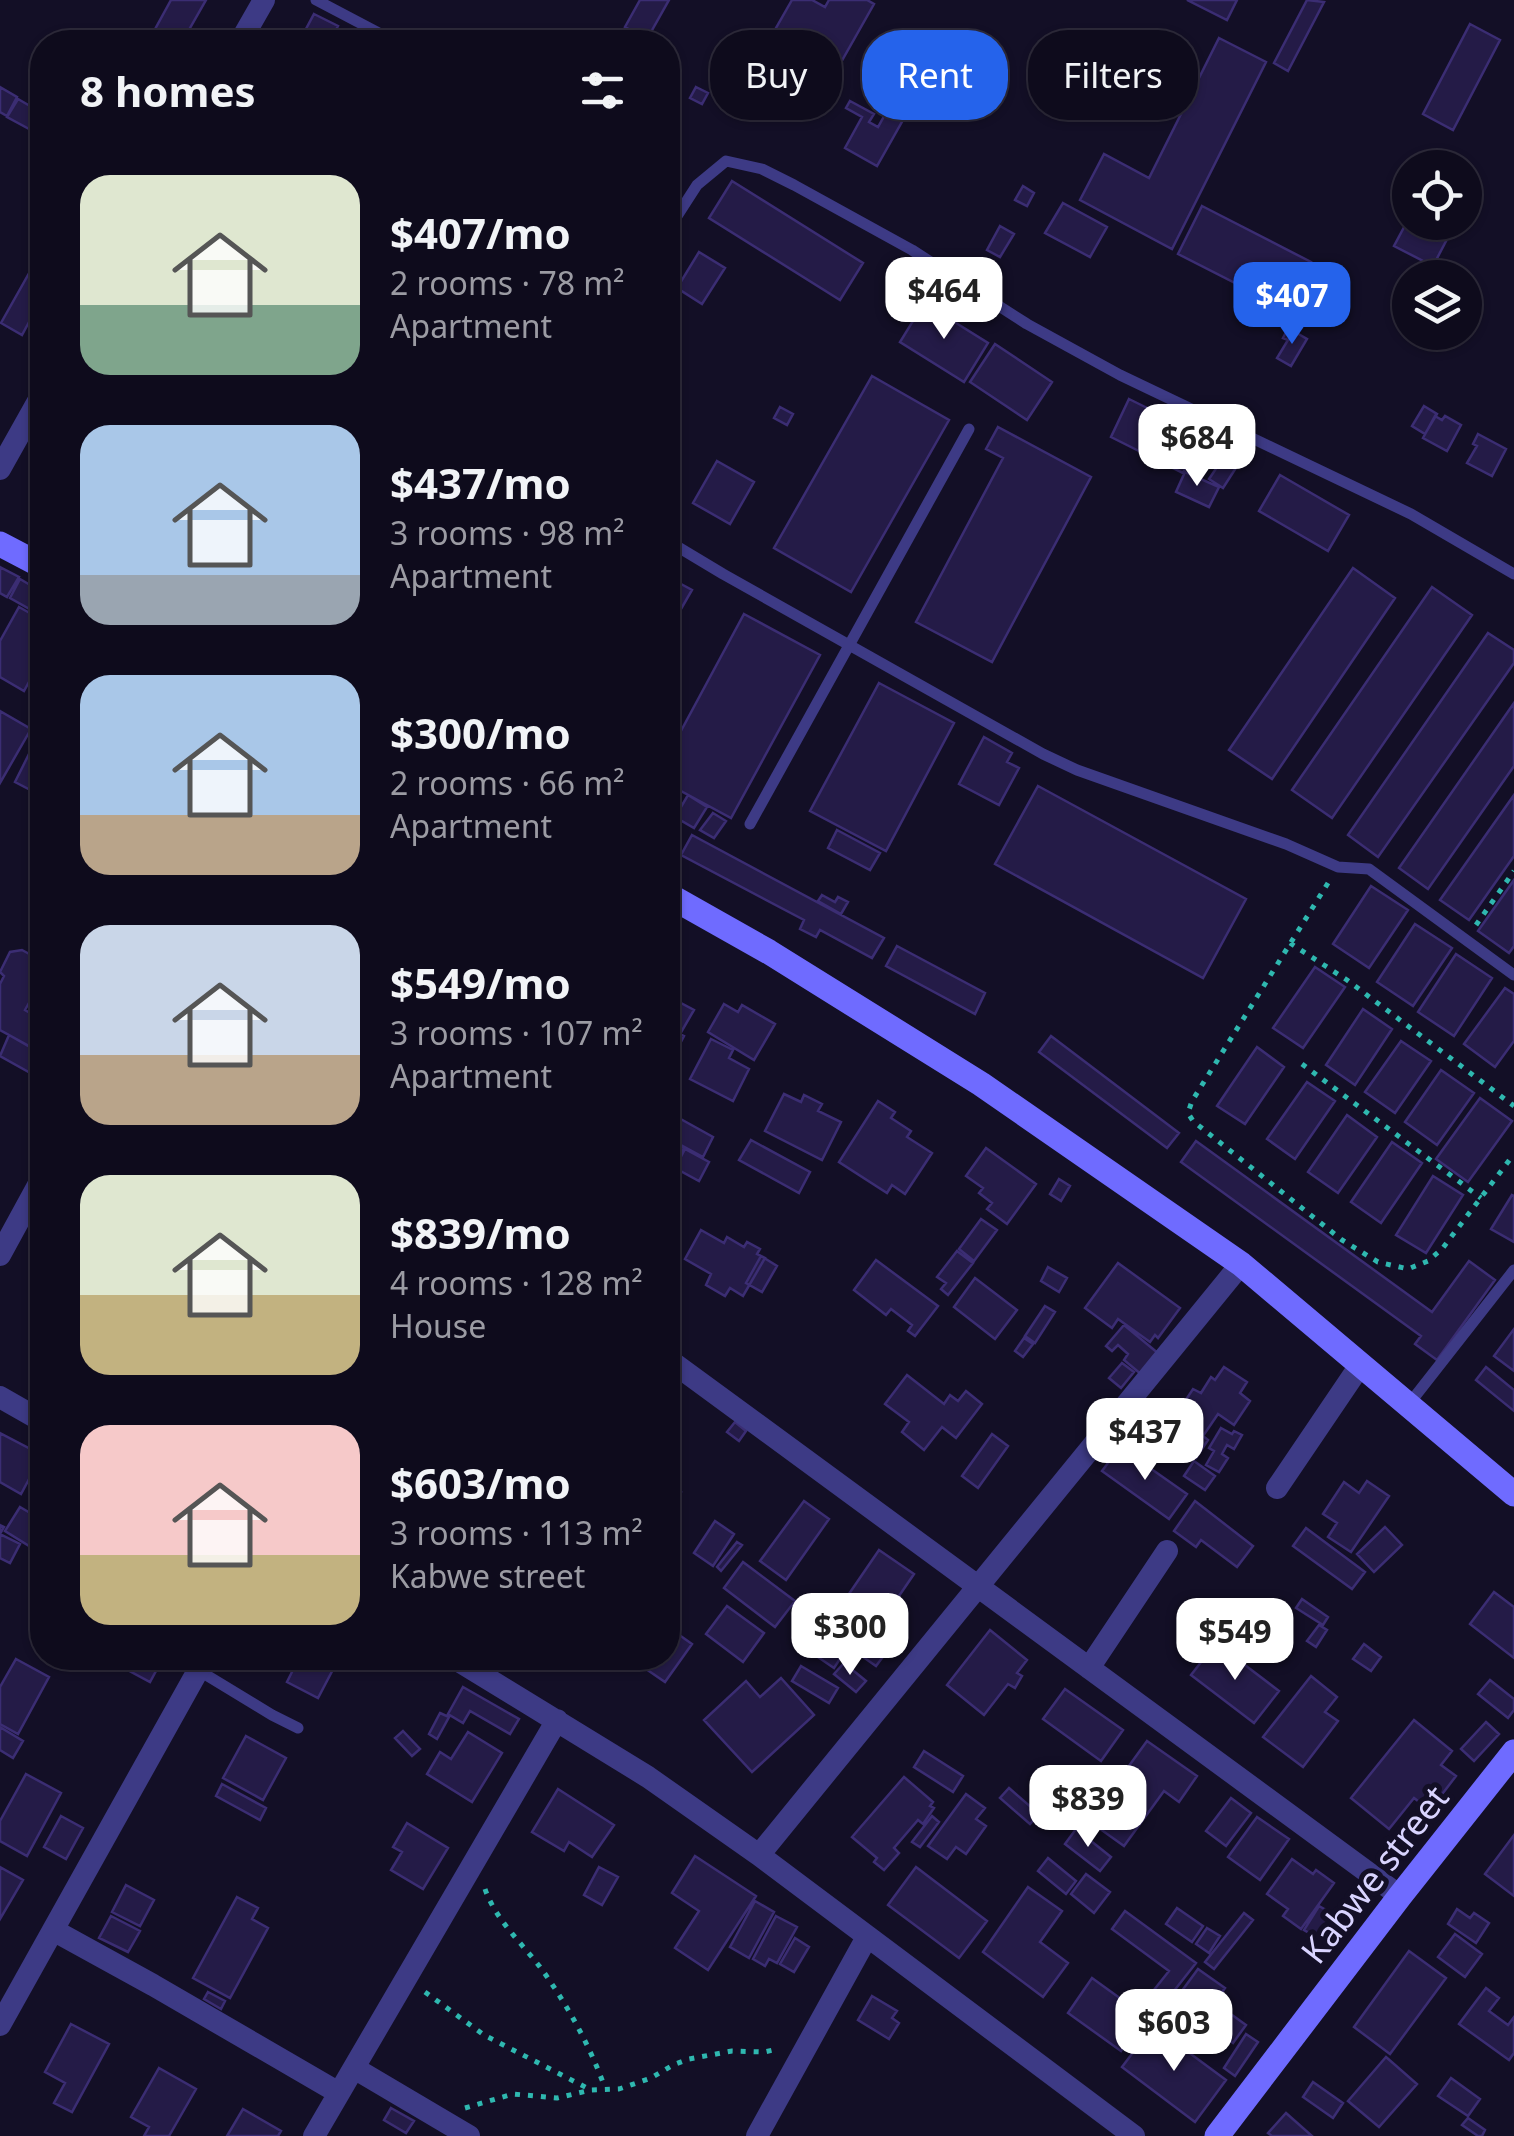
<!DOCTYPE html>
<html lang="en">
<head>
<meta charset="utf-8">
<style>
  :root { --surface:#0e0b1c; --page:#171425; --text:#f1f3f6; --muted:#9b9ba3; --line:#2e2b3b; --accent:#2563eb }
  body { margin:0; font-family:"Noto Sans",sans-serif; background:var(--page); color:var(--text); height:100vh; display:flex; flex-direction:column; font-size:38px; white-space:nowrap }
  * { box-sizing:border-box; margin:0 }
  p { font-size:32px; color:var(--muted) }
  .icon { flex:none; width:55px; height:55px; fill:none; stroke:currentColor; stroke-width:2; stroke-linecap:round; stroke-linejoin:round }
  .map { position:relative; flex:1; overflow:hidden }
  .details { position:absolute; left:30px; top:30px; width:650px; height:1640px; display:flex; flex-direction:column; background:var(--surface); border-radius:40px; box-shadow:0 2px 8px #0004,0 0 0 2px var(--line) }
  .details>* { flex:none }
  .top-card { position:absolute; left:710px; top:30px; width:652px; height:90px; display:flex; gap:20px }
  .fabs { position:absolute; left:1392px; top:150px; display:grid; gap:20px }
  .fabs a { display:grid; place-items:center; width:90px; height:90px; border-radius:50%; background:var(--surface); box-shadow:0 2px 8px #0004,0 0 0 2px var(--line); font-size:50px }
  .price { position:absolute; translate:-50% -85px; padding:0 22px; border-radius:20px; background:#fff; color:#222; font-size:32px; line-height:65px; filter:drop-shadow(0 2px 5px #0008) }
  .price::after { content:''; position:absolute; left:50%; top:60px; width:30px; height:22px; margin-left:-15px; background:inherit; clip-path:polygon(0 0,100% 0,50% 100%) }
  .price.current { background:var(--accent); color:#fff }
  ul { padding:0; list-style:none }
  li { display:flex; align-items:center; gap:30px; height:250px; padding:0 50px }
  li span { display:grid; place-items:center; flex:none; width:280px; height:200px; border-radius:30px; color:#555 }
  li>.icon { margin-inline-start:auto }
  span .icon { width:120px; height:120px; fill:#fffc; stroke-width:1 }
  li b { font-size:42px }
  h2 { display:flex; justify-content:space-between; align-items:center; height:120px; padding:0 50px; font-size:42px }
  .pill { padding:0 35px; border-radius:40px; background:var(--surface); box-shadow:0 2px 8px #0004,0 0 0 2px var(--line); font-size:35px; line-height:90px }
  .pill.current { background:var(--accent); color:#fff }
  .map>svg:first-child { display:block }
  .building { fill:#241b47; stroke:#3b2d73; stroke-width:2.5 }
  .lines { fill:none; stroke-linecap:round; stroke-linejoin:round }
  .path { stroke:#2fb8b0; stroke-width:5; stroke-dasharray:5 8; stroke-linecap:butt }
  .lane { stroke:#3d3a85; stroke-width:11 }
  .street { stroke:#3d3a85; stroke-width:22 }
  .secondary { stroke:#6f6bff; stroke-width:25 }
  .labels { text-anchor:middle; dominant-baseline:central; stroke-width:10; stroke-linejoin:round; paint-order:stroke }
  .street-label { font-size:35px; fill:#d9d4ff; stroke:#130f26 }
</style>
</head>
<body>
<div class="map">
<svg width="1514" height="2136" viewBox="0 0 1514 2136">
  <rect width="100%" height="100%" fill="#130f26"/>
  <path class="building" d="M171,0H206L182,42H148Z
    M640,0H669L647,39L625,27Z
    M792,0H812L825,7L829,0H867L874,4L840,64L776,28Z
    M1187,0H1237L1227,20Z
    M1307,0L1324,2L1288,71L1274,63Z
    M314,14L338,26L329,42H299Z
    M1470,24L1500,40L1453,130L1423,114Z
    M1219,38L1266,62L1172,249L1080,200L1104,154L1149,178Z
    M741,68L749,73L732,102L724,98Z
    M0,87L17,97L7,116L0,112Z
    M696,87L708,93L702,104L690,98Z
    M18,99L42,113V136L7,117Z
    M850,101L874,114L869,122L878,127L887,111L903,120L877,166L845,148L862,117L846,108Z
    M732,181L863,263L840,300L709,218Z
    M1023,186L1034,193L1027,206L1015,200Z
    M1063,203L1107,227L1090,257L1045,233Z
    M1202,206L1311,262L1286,309L1178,254Z
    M1410,216V222H1456L1433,266L1394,246Z
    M1000,226L1014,234L1000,257L987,250Z
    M699,252L725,268L702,304L677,288Z
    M32,268L42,274V298L22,335L1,323Z
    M924,303L988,343L964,382L900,342Z
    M1288,328L1307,339L1291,366L1277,358L1288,340L1283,338Z
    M995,344L1052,382L1027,420L970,382Z
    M872,376L949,420L851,592L774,548Z
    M1129,399L1202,435L1183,473L1111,437Z
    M1424,406L1437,414L1425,434L1412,426Z
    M780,407L793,414L787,425L774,418Z
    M1435,416L1442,420L1445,416L1461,425L1447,451L1423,438Z
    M998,427L1091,477L992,662L916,622L1003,458L986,449Z
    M1478,434L1506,449L1492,476L1467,463L1477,446L1473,444Z
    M1228,451L1241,460L1223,488L1209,479Z
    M717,461L754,482L730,524L693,503Z
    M1185,472L1219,487L1209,507L1176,492Z
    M1280,475L1349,515L1328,551L1259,511Z
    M0,567L19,577L7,597L0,593Z
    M1353,568L1395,598L1272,779L1229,750Z
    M668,577L692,590L670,628L668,627Z
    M20,579L42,592V616L10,598Z
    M1432,587L1472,615L1332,818L1292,790Z
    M19,607L42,620V658L24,691L0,677V641Z
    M744,614L820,655L731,818L668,784V755Z
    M1488,633L1514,650V663L1378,857L1348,835Z
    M879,683L954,723L886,851L810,811Z
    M1514,703V766L1428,889L1399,868Z
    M0,711L31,729L0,783Z
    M38,736L42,739V796L15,782Z
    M984,737L1012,753L1007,762L1019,768L999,805L959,784Z
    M1038,786L1246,899L1203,978L995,864Z
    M688,795L707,807L694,828L675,817Z
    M1514,795V856L1469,920L1440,900Z
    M713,813L726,821L714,838L700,830Z
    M668,825L680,832L668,853Z
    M837,830L880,853L870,870L828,848Z
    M692,835L884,938L872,958L820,930L816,937L800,929L804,920L681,855Z
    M1514,880V946L1509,953L1478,931Z
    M1371,886L1408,910L1369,968L1333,944Z
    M822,895L835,902L838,897L848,902L841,914L818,901Z
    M1415,924L1452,948L1413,1006L1377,982Z
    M897,946L985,993L975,1014L886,966Z
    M22,950L42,961V980L25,1010L42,1020V1047L40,1052L0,1030V984L4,976L0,972L10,952Z
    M1456,954L1492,978L1454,1036L1418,1012Z
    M1315,967L1345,987L1303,1048L1273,1028Z
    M1505,988L1514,994V1041L1495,1067L1464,1044Z
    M668,1001L675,1006L677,1001L694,1010L680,1034L684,1036L674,1055L668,1052Z
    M724,1004L738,1012L742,1005L775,1024L754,1060L708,1032Z
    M1363,1009L1392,1029L1355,1085L1326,1065Z
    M9,1035L42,1054V1058L34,1075L0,1056Z
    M1051,1036L1179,1133L1167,1148L1039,1052Z
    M711,1039L733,1050L729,1058L749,1069L733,1101L690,1079Z
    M1401,1041L1431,1061L1395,1113L1365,1092Z
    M1257,1047L1284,1067L1245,1124L1217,1106Z
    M1441,1070L1474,1093L1437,1145L1405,1122Z
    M1307,1082L1335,1101L1295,1159L1267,1139Z
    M784,1094L801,1102L804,1095L822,1104L818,1111L841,1122L822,1160L765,1131Z
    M1480,1098L1512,1121L1468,1182L1436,1159Z
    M878,1101L895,1112L891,1118L911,1131L907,1137L932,1153L905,1194L892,1185L887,1193L839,1162Z
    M668,1112L713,1137L703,1157L668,1138Z
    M1347,1115L1377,1137L1338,1193L1308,1172Z
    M668,1139L684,1148L674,1166L668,1162Z
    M751,1140L810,1172L799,1193L739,1160Z
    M1196,1141L1432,1312L1469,1261L1495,1280L1437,1360L1415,1344L1421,1336L1181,1162Z
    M1392,1142L1422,1163L1381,1223L1351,1202Z
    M986,1148L1036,1184L1007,1224L987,1209L992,1203L979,1193L983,1188L966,1176Z
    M685,1149L709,1162L699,1181L675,1168Z
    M1433,1176L1463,1195L1426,1253L1396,1235Z
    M1059,1179L1070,1186L1061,1201L1050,1194Z
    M1512,1195L1514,1196V1242L1491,1229Z
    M981,1219L997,1230L974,1261L959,1249Z
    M701,1230L724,1243L727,1237L744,1247L747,1242L760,1249L757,1254L765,1258L743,1296L730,1288L725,1296L706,1285L711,1274L685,1259Z
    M957,1251L973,1263L948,1295L941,1289L946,1283L937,1277Z
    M761,1256L777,1266L762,1292L746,1283Z
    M876,1260L938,1306L915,1336L908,1331L912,1325L891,1309L886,1315L854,1290Z
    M1118,1263L1180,1308L1158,1338L1155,1335L1150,1342L1118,1319L1112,1328L1085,1308Z
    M1048,1267L1067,1278L1059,1292L1041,1281Z
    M975,1278L1017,1310L995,1339L954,1307Z
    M1045,1306L1055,1312L1035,1343L1025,1336Z
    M1124,1325L1159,1354L1142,1375L1124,1360L1128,1354L1118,1345L1112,1351L1106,1346Z
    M1514,1329V1371L1494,1356Z
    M1024,1338L1033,1344L1023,1357L1015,1351Z
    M1122,1363L1134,1372L1121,1388L1109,1378Z
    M1224,1367L1247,1382L1240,1393L1250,1401L1234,1425L1218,1414L1203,1436L1208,1440L1196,1458L1174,1443L1183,1429L1171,1422L1193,1389L1201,1393L1211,1377L1215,1380Z
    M1486,1367L1514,1390V1411L1476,1380Z
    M907,1375L944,1404L950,1395L958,1401L966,1391L982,1404L956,1438L942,1427L924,1450L902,1432L909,1422L885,1404Z
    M735,1422L746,1431L739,1441L727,1432Z
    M1221,1428L1232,1434L1234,1431L1242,1435L1234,1449L1227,1445L1222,1454L1228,1458L1219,1472L1206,1465L1214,1451L1209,1448Z
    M0,1433L42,1455L21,1494L0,1482Z
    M992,1434L1008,1446L978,1488L962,1476Z
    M1120,1447L1187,1494L1169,1519L1102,1471Z
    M1194,1461L1215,1476L1205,1490L1184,1476Z
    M1367,1481L1389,1496L1351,1552L1328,1537L1337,1523L1323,1514L1344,1482L1359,1493Z
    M668,1483L681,1492L668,1512Z
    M804,1501L829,1519L786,1580L760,1561Z
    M1195,1501L1253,1546L1237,1567L1201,1540L1196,1547L1174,1531Z
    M20,1507L42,1520V1554L5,1531Z
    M715,1521L734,1534L713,1566L694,1553Z
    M0,1525L4,1527L0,1534L20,1544L10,1563L0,1558Z
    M1385,1527L1402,1545L1374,1572L1357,1554Z
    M1306,1528L1365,1572L1352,1589L1293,1546Z
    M737,1542L742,1545L721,1571L717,1567Z
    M879,1550L914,1574L873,1634L838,1610Z
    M743,1562L795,1601L775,1627L724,1588Z
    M1494,1592L1514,1607V1658L1470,1624Z
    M1302,1599L1328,1617L1323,1625L1296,1608Z
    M727,1606L764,1633L743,1662L706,1634Z
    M892,1616L906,1626L876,1666L843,1643L852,1630L872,1644Z
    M834,1617L845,1625L835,1639L847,1648L834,1668L809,1651Z
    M1319,1625L1327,1630L1316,1647L1307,1641Z
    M668,1627L692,1644L665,1682L630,1658H668Z
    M990,1630L1027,1660L1017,1673L1022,1676L1015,1688L1008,1684L984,1715L947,1685Z
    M1216,1643L1279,1691L1254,1723L1191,1675Z
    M1364,1644L1381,1657L1371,1671L1353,1659Z
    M113,1658H163L150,1682L111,1661Z
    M299,1658H339L318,1698L287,1682Z
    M16,1659L49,1677L18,1734L0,1724V1687Z
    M844,1663L866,1681L856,1692L834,1674Z
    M801,1666L838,1688L829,1703L792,1681Z
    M1311,1676L1337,1697L1325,1712L1338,1721L1303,1767L1263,1737Z
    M781,1678L814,1715L752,1772L704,1720L746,1681L760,1697Z
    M1490,1680L1514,1699V1710L1508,1718L1478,1694Z
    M463,1687L519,1719L510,1734L470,1711L463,1723L448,1714Z
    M1065,1689L1123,1730L1101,1761L1043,1719Z
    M440,1713L449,1717L437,1739L429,1734Z
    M1414,1720L1452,1751L1441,1765L1456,1776L1430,1810L1414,1798L1389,1829L1351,1798Z
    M1486,1722L1499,1734L1474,1761L1461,1749Z
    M0,1727L23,1741L13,1758L0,1750Z
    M403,1731L420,1749L412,1756L395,1738Z
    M468,1732L502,1753L472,1802L427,1774L440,1752L451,1759Z
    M246,1736L286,1758L263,1800L223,1778Z
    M1147,1741L1197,1776L1179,1802L1164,1791L1124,1846L1089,1821Z
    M924,1751L963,1776L953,1792L914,1767Z
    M26,1774L61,1793L27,1856L0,1841V1821Z
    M904,1777L933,1802L930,1806L934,1808L923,1824L918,1820L894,1848L899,1853L884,1870L874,1862L877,1858L852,1837Z
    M222,1784L266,1808L260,1820L216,1796Z
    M1009,1788L1039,1814L1030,1824L1000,1798Z
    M558,1789L614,1825L592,1857L569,1842L564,1851L532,1832Z
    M966,1794L985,1808L976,1819L986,1826L966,1854L956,1847L947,1859L928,1846Z
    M1231,1798L1251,1813L1226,1846L1206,1831Z
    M61,1816L83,1828L66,1859L44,1847Z
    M932,1816L939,1822L920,1847L912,1842Z
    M1257,1817L1289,1839L1260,1880L1228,1857Z
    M407,1823L448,1848L423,1889L391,1870L402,1852L393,1847Z
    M1076,1829L1111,1857L1100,1871L1065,1844Z
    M1514,1835V1896L1485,1874Z
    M695,1856L756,1896L708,1970L675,1948L699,1911L672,1893Z
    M1048,1858L1076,1881L1066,1894L1038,1871Z
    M1292,1859L1313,1874L1316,1870L1334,1883L1301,1929L1283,1916L1288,1909L1267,1894Z
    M0,1867L23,1880L0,1919Z
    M599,1867L618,1877L602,1905L584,1895Z
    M916,1867L987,1921L959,1958L888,1905Z
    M1086,1874L1110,1892L1094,1913L1071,1894Z
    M126,1885L154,1900L140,1926L112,1912Z
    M1028,1887L1062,1911L1040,1942L1068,1963L1043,1997L983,1952Z
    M237,1897L258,1908L252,1919L268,1928L230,1998L193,1978Z
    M755,1901L774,1912L749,1958L730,1947Z
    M1319,1906L1333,1914L1318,1938L1304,1930Z
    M1177,1908L1203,1926L1192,1942L1166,1924Z
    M1457,1909L1470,1918L1474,1913L1489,1923L1476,1943L1448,1924Z
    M1125,1911L1196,1963L1155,2015L1142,2005L1169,1971L1112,1929Z
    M1244,1913L1253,1920L1214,1969L1205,1962Z
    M111,1916L140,1931L128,1952L99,1938Z
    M776,1916L797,1927L777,1963L769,1959L765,1966L753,1959Z
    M1207,1928L1220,1936L1209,1953L1196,1944Z
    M1455,1934L1482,1954L1465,1977L1438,1957Z
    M795,1938L809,1947L794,1972L780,1964Z
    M1409,1951L1446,1978L1390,2054L1354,2027Z
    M1198,1969L1225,1988L1206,2014L1213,2019L1221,2007L1246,2025L1233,2043L1209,2025L1200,2037L1167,2011Z
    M1092,1978L1146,2017L1121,2051L1068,2013Z
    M1486,1988L1499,1998L1489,2011L1508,2025L1514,2017V2053L1509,2060L1459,2024Z
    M208,1992L225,2001L221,2009L204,1999Z
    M872,1996L897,2011L892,2018L899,2023L889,2039L858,2020Z
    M71,2024L109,2044L72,2112L54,2103L65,2083L45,2072Z
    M1153,2026L1226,2080L1195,2122L1122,2067Z
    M1246,2034L1258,2042L1235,2076L1224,2068Z
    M1386,2057L1417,2084L1379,2127L1348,2101Z
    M159,2068L196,2089L169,2136H144L149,2127L131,2117Z
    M1451,2078L1480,2099L1468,2116L1438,2096Z
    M1313,2082L1343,2103L1333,2118L1303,2097Z
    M391,2108L414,2121L406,2133L384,2120Z
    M243,2109L281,2131L278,2136H227Z
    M1286,2113L1312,2136H1272L1268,2133Z
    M1468,2118L1485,2130L1482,2136H1478L1462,2125Z"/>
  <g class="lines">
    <path class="path" d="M1328,883L1192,1101L1188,1113L1193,1121L1342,1240L1378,1262L1408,1269L1428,1261L1442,1249L1514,1154
      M1476,925L1514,871
      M1290,943L1347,980L1514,1106
      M1302,1064L1481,1198
      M485,1889C496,1921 524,1945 543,1971C569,2008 590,2046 605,2088
      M425,1992L484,2035L591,2090
      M465,2108L513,2094L557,2098L591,2090L619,2089L651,2078L673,2065L689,2059L732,2051L764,2052L778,2049"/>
    <path class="lane" d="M316,0L396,42
      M668,230L697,185L726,161L762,169L794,185L912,250L1027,324L1120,375L1411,514L1514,574
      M668,541L723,574L1043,754L1077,770L1286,844L1338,867L1369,869L1514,975
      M750,824L969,429
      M1409,1404L1514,1270
      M198,1670L272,1715L298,1728"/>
    <path class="street" d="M240,42L264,0
      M0,469L42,394
      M0,1255L42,1178
      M668,1359L1400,1896
      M0,1397L42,1421
      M1277,1488L1361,1364
      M454,1658L648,1777L759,1855L1134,2136
      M1089,1668L1167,1551
      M759,1855L1241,1264
      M53,1930L153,1985L339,2093
      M0,2025L205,1658
      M354,2068L469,2136
      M314,2136L557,1720
      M757,2136L867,1937"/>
    <path class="secondary" d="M0,544L42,566
      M668,895L769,952L981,1084L1241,1264L1514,1494
      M1217,2136L1400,1896L1514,1752"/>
  </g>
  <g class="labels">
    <g class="street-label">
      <text transform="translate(1374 1874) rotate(-52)">Kabwe street</text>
    </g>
  </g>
</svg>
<div class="fabs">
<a><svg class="icon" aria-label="locate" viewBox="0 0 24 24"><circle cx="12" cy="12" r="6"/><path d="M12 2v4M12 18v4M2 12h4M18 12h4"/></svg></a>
<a><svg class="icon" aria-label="layers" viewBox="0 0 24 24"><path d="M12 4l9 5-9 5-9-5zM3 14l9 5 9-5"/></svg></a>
</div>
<b class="price" style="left:944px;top:342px">$464</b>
<b class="price current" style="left:1292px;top:347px">$407</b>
<b class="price" style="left:1197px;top:489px">$684</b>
<b class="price" style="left:1145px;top:1483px">$437</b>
<b class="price" style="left:850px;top:1678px">$300</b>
<b class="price" style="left:1235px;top:1683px">$549</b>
<b class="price" style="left:1088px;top:1850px">$839</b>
<b class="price" style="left:1174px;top:2074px">$603</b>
<div class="top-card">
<a class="pill">Buy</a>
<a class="pill current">Rent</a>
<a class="pill">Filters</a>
</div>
<section class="details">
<h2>8 homes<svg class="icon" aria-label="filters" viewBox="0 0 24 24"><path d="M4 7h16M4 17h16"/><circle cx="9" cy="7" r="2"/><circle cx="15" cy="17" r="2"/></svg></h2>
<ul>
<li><span style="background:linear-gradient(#dfe7d0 65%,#7fa58c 0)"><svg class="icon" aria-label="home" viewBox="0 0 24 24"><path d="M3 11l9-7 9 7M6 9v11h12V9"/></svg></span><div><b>$407/mo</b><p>2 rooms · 78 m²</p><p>Apartment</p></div></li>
<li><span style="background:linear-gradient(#a9c7e8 75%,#9aa5b1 0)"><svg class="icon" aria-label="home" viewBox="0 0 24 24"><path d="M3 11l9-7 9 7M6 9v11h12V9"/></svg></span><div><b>$437/mo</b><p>3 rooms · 98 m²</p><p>Apartment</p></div></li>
<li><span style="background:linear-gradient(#a9c7e8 70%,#b9a48a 0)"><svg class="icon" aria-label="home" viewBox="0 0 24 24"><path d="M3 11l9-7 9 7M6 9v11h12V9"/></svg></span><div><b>$300/mo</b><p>2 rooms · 66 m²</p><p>Apartment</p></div></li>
<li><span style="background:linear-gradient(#c9d6e8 65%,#b9a48a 0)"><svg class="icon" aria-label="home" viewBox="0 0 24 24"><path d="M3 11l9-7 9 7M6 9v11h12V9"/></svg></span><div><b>$549/mo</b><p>3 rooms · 107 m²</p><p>Apartment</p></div></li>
<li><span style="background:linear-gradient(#dfe7d0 60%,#c2b280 0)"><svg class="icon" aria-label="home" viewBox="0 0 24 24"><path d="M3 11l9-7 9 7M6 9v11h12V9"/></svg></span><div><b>$839/mo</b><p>4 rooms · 128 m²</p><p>House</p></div></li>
<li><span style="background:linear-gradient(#f6c9c9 65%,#c2b280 0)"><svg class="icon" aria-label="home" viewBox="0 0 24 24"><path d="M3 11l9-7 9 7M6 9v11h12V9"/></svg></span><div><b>$603/mo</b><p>3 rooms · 113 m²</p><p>Kabwe street</p></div></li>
</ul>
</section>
</div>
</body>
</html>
